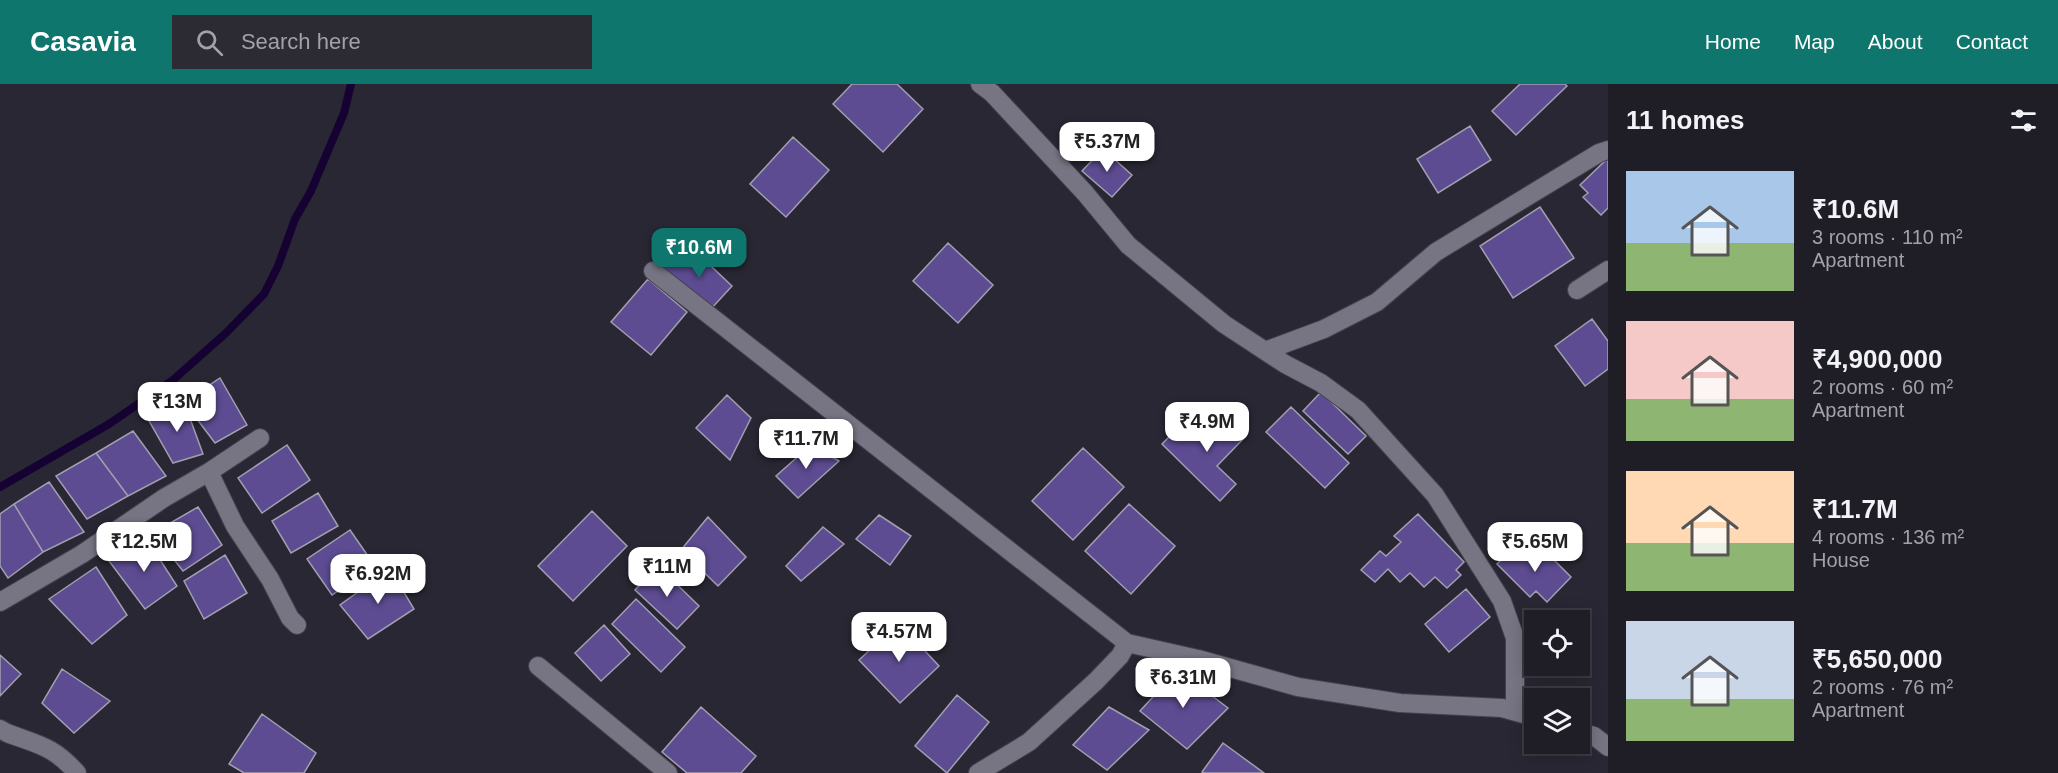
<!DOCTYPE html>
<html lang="en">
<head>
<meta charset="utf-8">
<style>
  :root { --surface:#1f1d26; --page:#2c2a32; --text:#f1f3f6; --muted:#a1a2a7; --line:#3c3b43; --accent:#0f766e }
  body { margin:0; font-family:Helvetica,sans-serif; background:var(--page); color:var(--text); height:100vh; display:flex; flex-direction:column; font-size:22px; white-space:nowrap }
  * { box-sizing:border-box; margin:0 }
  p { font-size:20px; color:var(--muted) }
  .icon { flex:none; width:33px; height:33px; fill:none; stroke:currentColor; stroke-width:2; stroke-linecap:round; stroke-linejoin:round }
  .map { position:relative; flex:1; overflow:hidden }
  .sheet { display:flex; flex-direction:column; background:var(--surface); width:450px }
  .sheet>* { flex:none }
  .tools { position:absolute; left:1524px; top:526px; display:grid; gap:12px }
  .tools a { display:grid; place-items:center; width:66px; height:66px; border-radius:0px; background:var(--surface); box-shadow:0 3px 15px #0003,0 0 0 2px var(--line); font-size:30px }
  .price { position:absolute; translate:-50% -51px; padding:0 14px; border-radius:12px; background:#fff; color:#222; font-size:20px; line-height:39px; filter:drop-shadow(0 2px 3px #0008) }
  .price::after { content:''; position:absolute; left:50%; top:36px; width:18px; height:14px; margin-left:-9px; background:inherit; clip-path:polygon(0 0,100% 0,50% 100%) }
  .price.on { background:var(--accent); color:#fff }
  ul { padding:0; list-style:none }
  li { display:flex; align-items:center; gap:18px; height:150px; padding:0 18px }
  li span { display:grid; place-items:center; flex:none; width:168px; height:120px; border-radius:0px; color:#555 }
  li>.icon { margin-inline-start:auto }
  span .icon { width:72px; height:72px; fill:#fffc; stroke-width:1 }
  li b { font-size:26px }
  h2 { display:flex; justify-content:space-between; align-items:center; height:72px; padding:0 18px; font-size:26px }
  header { display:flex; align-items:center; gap:36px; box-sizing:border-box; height:84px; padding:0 30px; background:var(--accent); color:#fff }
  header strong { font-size:28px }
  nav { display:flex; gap:33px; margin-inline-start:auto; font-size:21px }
  .search { width:420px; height:54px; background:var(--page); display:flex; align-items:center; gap:15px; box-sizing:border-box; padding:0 21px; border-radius:0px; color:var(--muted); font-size:22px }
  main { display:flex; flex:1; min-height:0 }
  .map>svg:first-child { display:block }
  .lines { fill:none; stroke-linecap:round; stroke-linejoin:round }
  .stream { stroke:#150233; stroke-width:8 }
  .building { fill:#5d4c92; stroke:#a29faf; stroke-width:1.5 }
  .minor-casing { stroke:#43424c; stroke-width:20 }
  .minor { stroke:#777483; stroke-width:18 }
</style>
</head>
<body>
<header>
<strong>Casavia</strong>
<div class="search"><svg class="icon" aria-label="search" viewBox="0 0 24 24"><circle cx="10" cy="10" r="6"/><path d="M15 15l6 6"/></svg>Search here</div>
<nav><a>Home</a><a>Map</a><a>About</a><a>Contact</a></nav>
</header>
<main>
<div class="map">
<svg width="1608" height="689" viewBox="0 0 1608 689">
  <rect width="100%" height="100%" fill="#292733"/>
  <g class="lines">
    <path class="stream" d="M0,403L109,340L173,296L226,249L264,210L278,182L295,135L311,107L344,29L351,0"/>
  </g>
  <path class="building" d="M852,0H897L923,25L883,68L833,20Z
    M1520,0H1565L1567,2L1516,51L1492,27Z
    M1470,42L1491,76L1438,109L1417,75Z
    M793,53L829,86L786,133L750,100Z
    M1103,65L1132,91L1112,113L1082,87Z
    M1606,76L1608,77V124L1601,131L1583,113L1588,109L1580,101Z
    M1540,123L1574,174L1513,214L1480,162Z
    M948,159L993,201L958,239L913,197Z
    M696,168L732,202L710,226L662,182L674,169L685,179Z
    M648,195L687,228L651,271L611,238Z
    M1592,235L1608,257V285L1585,302L1555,262Z
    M220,294L247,341L215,359L184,318Z
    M1321,308L1366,352L1348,370L1303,327Z
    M727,311L751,334L730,376L696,344Z
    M184,318L203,370L173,379L148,335Z
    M1291,323L1349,379L1325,404L1266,348Z
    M1225,331L1246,352L1217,382L1236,400L1220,417L1162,360L1185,337L1202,354Z
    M133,347L166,392L128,412L96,369Z
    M287,361L310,396L262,429L238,394Z
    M811,361L839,377L798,414L776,392Z
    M1083,364L1124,403L1073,456L1032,417Z
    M96,369L128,412L87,435L56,392Z
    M49,398L84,448L43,468L14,420Z
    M318,409L338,442L291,469L272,437Z
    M14,420L43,468L8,494L0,482V430Z
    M1129,420L1175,462L1131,510L1085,467Z
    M198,423L222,461L183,487L153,449Z
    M592,427L627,462L573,517L538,482Z
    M1418,430L1464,478L1456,486L1461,491L1447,504L1435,493L1424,503L1410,489L1400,498L1388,485L1375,498L1361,486L1380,467L1386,472L1401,458L1394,452Z
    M879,431L911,452L890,481L856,455Z
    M708,433L746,473L718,502L681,466Z
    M823,443L844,460L801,497L786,482Z
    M350,446L375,482L332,511L307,475Z
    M146,454L177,502L145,525L109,477Z
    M1539,461L1571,493L1547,518L1536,507L1530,513L1497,480L1512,465L1524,476Z
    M225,471L247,509L204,535L184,497Z
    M658,482L699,522L677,545L635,506Z
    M96,483L127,531L92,560L49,515Z
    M390,485L414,525L368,555L340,521Z
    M1466,505L1490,533L1449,568L1425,540Z
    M636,515L685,563L661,588L612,540Z
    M899,539L939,582L900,619L859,576Z
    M604,541L630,570L601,597L575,569Z
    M0,571L21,590L0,612Z
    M62,585L110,617L74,649L42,619Z
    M1178,586L1228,624L1187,665L1140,627Z
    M957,611L989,638L947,689L915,662Z
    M701,623L756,672L741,689H687L662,668Z
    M1109,623L1149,646L1107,686L1073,661Z
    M262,630L316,669L304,689H244L229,680Z
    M1223,659L1264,689H1204L1202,688Z"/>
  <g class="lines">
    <defs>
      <path id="minor" d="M980,0L992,9L1085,109L1128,161L1224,240L1285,280L1321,299L1358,326L1435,411L1502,517L1515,554V627
        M653,187L1127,559L1120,572L1096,597L1029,658L978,689
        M1577,206L1608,186
        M1265,267L1324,245L1377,218L1436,168L1599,69L1608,66
        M209,388L235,442L270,495L290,534L297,541
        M0,518L82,470L164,414L209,388L260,354
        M1127,559L1198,575L1298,603L1400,619L1502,624L1534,633
        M538,582L668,689
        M0,645L7,649C39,661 53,662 77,689
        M1580,648L1594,652L1608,663"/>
    </defs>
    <use href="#minor" class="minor-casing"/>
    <use href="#minor" class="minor"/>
  </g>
</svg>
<div class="tools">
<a><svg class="icon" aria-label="locate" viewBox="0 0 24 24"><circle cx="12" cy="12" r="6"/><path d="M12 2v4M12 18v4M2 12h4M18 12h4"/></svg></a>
<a><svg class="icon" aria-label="layers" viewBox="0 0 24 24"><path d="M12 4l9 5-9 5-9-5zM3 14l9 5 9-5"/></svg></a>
</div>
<b class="price" style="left:1107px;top:89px">₹5.37M</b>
<b class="price on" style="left:699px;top:195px">₹10.6M</b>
<b class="price" style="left:177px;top:349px">₹13M</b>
<b class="price" style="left:1207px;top:369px">₹4.9M</b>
<b class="price" style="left:806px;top:386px">₹11.7M</b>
<b class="price" style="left:144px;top:489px">₹12.5M</b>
<b class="price" style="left:1535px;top:489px">₹5.65M</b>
<b class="price" style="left:667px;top:514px">₹11M</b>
<b class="price" style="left:378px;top:521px">₹6.92M</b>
<b class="price" style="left:899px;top:579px">₹4.57M</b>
<b class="price" style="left:1183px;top:625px">₹6.31M</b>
</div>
<section class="sheet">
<h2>11 homes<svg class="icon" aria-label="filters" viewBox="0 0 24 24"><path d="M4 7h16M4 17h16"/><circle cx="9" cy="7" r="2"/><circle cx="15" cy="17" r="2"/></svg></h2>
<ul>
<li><span style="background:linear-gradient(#a9c7e8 60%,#8fb573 0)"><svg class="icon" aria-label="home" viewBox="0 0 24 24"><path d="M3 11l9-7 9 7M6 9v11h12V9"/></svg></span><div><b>₹10.6M</b><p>3 rooms · 110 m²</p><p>Apartment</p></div></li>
<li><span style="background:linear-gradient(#f6c9c9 65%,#8fb573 0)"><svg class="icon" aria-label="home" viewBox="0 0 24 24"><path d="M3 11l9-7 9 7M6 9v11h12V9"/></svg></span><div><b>₹4,900,000</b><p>2 rooms · 60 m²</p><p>Apartment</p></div></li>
<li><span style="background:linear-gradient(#ffd9b3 60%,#8fb573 0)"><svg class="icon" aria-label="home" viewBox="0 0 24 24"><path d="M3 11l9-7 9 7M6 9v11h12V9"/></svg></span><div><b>₹11.7M</b><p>4 rooms · 136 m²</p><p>House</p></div></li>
<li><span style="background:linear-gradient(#c9d6e8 65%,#8fb573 0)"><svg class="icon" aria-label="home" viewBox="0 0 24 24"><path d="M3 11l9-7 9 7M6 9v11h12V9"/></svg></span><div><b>₹5,650,000</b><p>2 rooms · 76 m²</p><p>Apartment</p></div></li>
</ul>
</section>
</main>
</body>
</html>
